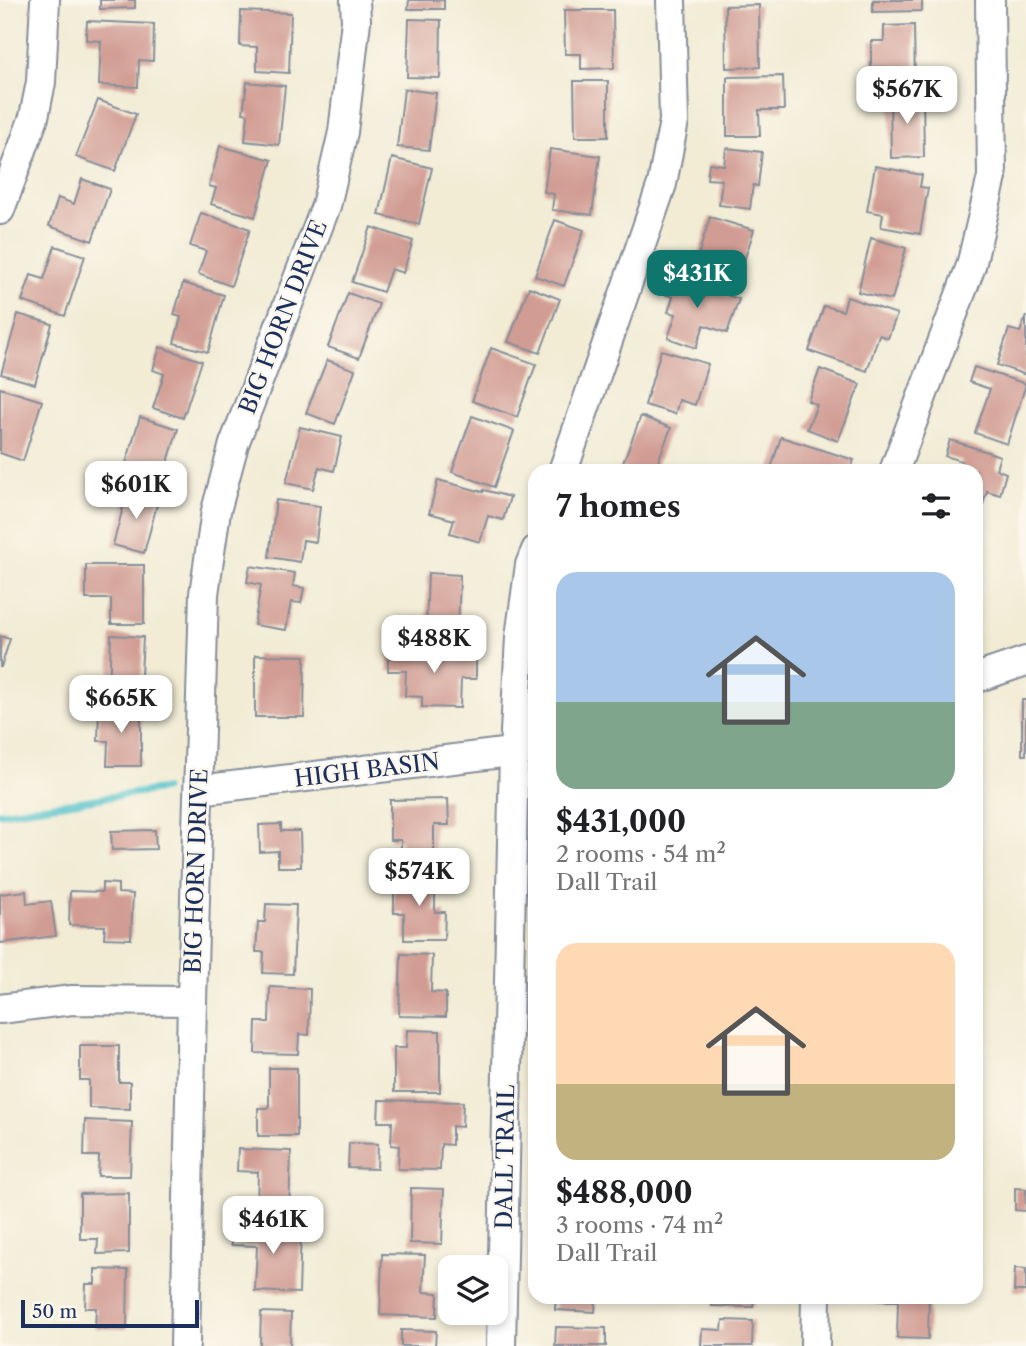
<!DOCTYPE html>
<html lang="en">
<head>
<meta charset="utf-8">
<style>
  :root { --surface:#fff; --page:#f6f6f6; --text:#202124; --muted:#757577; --accent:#0f766e }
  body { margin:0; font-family:"Libre Caslon Text",serif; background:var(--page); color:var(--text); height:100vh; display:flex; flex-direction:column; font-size:26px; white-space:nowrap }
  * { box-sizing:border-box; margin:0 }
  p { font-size:23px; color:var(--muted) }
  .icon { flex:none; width:38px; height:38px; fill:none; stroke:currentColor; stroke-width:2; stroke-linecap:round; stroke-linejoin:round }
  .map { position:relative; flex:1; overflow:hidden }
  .panel { position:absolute; left:528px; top:464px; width:455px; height:840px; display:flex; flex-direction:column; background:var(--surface); border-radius:21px; box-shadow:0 4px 10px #0003 }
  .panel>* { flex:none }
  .controls { position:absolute; left:438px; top:1255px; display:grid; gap:14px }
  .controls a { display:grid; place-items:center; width:70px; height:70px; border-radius:14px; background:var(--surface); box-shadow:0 4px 10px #0003; font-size:35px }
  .scale { position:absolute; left:21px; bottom:18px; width:178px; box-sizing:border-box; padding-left:7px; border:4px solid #1b2f5e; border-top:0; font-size:19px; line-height:24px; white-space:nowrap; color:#1b2f5e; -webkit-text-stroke:5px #fbf7ec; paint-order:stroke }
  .price { position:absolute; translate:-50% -60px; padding:0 16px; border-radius:14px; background:#fff; color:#222; font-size:23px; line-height:46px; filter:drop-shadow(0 2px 4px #0008) }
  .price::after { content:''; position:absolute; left:50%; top:42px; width:21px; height:16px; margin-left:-10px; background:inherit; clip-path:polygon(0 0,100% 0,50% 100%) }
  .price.current { background:var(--accent); color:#fff }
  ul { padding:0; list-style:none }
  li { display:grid; align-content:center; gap:14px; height:371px; padding:0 28px }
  li span { display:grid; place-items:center; height:217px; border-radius:21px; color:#555 }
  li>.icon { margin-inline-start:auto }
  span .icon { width:126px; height:126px; fill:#fffc; stroke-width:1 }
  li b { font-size:30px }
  h2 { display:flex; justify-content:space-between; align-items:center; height:84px; padding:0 28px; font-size:30px }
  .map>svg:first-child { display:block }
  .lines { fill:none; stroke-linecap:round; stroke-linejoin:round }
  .stream { stroke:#55c3cb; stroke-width:7 }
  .building { fill:#d19c93 }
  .street-casing { stroke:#868e9a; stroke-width:32 }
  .street { stroke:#fff; stroke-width:28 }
  .labels { text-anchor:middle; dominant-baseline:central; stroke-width:5; stroke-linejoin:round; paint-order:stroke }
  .street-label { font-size:23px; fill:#1b2f5e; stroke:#fbf7ec }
</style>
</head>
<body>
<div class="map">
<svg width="1026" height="1346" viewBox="0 0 1026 1346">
  <rect width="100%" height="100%" fill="#fbf7ec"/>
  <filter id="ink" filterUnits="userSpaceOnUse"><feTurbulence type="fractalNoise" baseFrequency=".0143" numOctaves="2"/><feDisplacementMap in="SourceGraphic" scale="14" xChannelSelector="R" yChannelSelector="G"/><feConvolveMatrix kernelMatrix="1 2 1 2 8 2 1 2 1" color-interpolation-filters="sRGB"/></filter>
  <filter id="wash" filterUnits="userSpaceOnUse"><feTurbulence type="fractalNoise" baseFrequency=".00686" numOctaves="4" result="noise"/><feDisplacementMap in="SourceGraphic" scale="28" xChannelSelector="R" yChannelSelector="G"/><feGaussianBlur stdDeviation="1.57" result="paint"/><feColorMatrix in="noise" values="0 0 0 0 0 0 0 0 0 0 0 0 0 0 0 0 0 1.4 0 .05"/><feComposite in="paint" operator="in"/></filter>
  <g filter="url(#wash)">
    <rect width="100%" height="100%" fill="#f2ecd5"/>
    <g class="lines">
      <path class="stream" d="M0,813L164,789"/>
    </g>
    <g id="blocks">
      <path class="building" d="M100,0H135V8L100,9Z
        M409,0H444V9H408Z
        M873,0H922V11L873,12Z
        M759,5L760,67L726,68L725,6Z
        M564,10H613L614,68L581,69V54H565Z
        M241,11L291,13L289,73L257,71V47L240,46Z
        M409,19L441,20L440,78L407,77Z
        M87,21L154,24L153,61L139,60L138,87L99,85L101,41L86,40Z
        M914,25L915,86L885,87V67H871V41H884V26Z
        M783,76L784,110H759L760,136H727V77Z
        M574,81H608V137H575Z
        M247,82L285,86L279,145L245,141L248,114L243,113Z
        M404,89L436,93L429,150L397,147Z
        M890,95H923L924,157L891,158Z
        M98,100L136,114L115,171L76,157Z
        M220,146L272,160L255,217L211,204L216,188L209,186Z
        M726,148L762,152L758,186L753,185L750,209L719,205L722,180L707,179L709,163L724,165Z
        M550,149L600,156L592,215L552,210L554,194L544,192Z
        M392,158L432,168L419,224L379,215Z
        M875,166L922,175L920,187L928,188L920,234L881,227L883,214L867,211Z
        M82,179L110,189L92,241L49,226L58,198L74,204Z
        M201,213L250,229L231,286L198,274L206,251L190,246Z
        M710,217L754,230L744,261L732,258L725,279L694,269Z
        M555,220L584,230L564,286L535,276Z
        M371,227L413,241L403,273L391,269L383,292L352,282Z
        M871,238L906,248L892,300L858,292Z
        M55,246L85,256L65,316L22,301L31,275L44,279Z
        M668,275L739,299L727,333L704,325L696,348L668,338L676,314L668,312L673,297L661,293Z
        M183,283L224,295L208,352L174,343L181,317L174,315Z
        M529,287L560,299L540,353L508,342Z
        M348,293L379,304L359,358L328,347Z
        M847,297L897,314L888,338L879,335L867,371L809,351L824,306L843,311Z
        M18,314L52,324L35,384L1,374Z
        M1026,316V375L997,365L1009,329L1020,332Z
        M160,347L202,361L183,418L153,408L164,374L153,370Z
        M491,348L536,364L517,417L472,401Z
        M661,350L708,364L695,405L679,400L675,414L645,405Z
        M327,360L355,370L335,424L306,413Z
        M974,367L1026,384L1007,444L975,433L990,389L969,382Z
        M820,369L860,384L838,441L807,429L817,405L808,401Z
        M0,388L42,401L23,461L0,453Z
        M472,416L514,431L494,487L452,472Z
        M641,416L671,428L654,471H627L621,468Z
        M140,417L178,429L161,485L123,473Z
        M300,427L342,437L334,471L319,467L313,489L286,483Z
        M781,437L854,460L850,471H770Z
        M950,440L1000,456L996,469L1006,473L1000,495L987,491L980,514L976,513V471H959L962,461L945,456Z
        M438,480L483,492L484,490L510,497L503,520L488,516L480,542L450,533L454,520L429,513Z
        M128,489L159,497L144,553L113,545Z
        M276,500L320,506L316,542L303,540L300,562L269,557Z
        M86,565H144V624H111V599H86Z
        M250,566L295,573L293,586L304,588L301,603L291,602L286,630L254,625L261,585L247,582Z
        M428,573L460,575L458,633L426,631Z
        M111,635L143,637L140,694L109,693Z
        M0,636L10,639L1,667H0Z
        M388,650L476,652V679H461L460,708L422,707V697L405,696L406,671H388Z
        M255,655L305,656L304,717H255Z
        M1022,700H1026V755H1022Z
        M99,707L141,708V766H107L108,741H98Z
        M448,799L449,825H434V864H401V840H390V800Z
        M281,824V831H300L301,867H278V851L260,852L259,825Z
        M155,830L156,849L112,850L111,831Z
        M394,877H435V912H445L444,940H404V913H394Z
        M102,883L118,884V893L133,894L131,939L104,938L105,926L69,925L70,891L102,892Z
        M26,891L27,904L51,901L56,936L0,943V894Z
        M266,904L296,905L293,974L263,973L264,952H256L258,922H265Z
        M401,954L432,955L431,992L446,993V1017L399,1016Z
        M270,987L310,989L309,1035L299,1034L298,1054L255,1053L256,1022H269Z
        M407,1030L440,1031V1092H394V1048H406Z
        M80,1046H119V1082H130V1109L89,1108V1080H80Z
        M269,1068H297V1136H258V1108H269Z
        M379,1100L463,1102L462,1127L452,1126V1145L441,1144L440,1170L398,1169L399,1146L391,1145L392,1122H378Z
        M85,1120L132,1122L130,1176H98L99,1156H84Z
        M349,1143L378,1144L377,1169L348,1168Z
        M238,1149L291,1151L289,1212L257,1211L258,1172L237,1171Z
        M411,1188L444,1189L442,1244L410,1243Z
        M1015,1188L1026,1189V1211L1015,1210Z
        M129,1193V1253L97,1254L98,1239H80V1194Z
        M232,1225L301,1227L299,1293L255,1291L257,1246L231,1245Z
        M382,1254L425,1255L423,1292L438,1293L437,1317L380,1315Z
        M1015,1268L1026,1269V1291H1014Z
        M95,1269L128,1270L127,1329L95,1328L96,1308H85L86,1284H95Z
        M556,1297H596L595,1312L555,1310Z
        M712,1297H754L753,1307L712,1306Z
        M878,1297H929L928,1339L897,1338L898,1301H878Z
        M261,1312L291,1313L290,1346H260Z
        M723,1320L753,1321L752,1346H701L702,1329L722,1330Z
        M556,1327L606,1328V1346H555Z
        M401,1330L436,1331L435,1346H401Z"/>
    </g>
  </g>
  <g filter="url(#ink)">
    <use href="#blocks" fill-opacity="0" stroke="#868e9a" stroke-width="2"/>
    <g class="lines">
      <defs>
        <path id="street" d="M0,210L34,117L41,82L45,0
          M563,471L662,184L674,121L671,0
          M894,471L971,266L992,177L990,0
          M976,678L1026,661
          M199,790L536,749
          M0,1009L72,1000L192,1001
          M185,1346L192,1001L204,594L216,511L234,444L326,206L343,132L356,21L355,0
          M501,1346L514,752L520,637L530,565L536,550
          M815,1346L816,1297"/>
      </defs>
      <use href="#street" class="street-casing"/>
      <use href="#street" class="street"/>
    </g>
  </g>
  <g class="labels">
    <g class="street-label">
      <text transform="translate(283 317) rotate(-69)">BIG HORN DRIVE</text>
      <text transform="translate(367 770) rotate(-7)">HIGH BASIN</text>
      <text transform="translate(196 871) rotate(-88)">BIG HORN DRIVE</text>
      <text transform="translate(505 1157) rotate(-89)">DALL TRAIL</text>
    </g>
  </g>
</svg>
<div class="controls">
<a><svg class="icon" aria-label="layers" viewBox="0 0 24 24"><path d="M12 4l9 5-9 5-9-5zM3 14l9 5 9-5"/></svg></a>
</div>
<div class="scale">50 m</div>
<b class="price" style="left:907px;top:126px">$567K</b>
<b class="price current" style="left:697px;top:310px">$431K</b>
<b class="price" style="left:136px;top:521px">$601K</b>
<b class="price" style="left:434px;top:675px">$488K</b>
<b class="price" style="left:121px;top:735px">$665K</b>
<b class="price" style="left:419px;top:908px">$574K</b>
<b class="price" style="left:273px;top:1256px">$461K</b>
<section class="panel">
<h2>7 homes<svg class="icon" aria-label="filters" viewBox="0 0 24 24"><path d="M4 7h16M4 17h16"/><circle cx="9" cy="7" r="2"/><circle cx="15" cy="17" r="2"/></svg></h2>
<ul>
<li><span style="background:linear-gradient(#a9c7e8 60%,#7fa58c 0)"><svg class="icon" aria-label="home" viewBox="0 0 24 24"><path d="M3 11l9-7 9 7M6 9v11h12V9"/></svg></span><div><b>$431,000</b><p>2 rooms · 54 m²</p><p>Dall Trail</p></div></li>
<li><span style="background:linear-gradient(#ffd9b3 65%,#c2b280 0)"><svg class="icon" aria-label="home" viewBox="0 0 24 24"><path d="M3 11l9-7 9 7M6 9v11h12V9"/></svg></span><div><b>$488,000</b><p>3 rooms · 74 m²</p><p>Dall Trail</p></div></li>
</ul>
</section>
</div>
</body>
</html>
